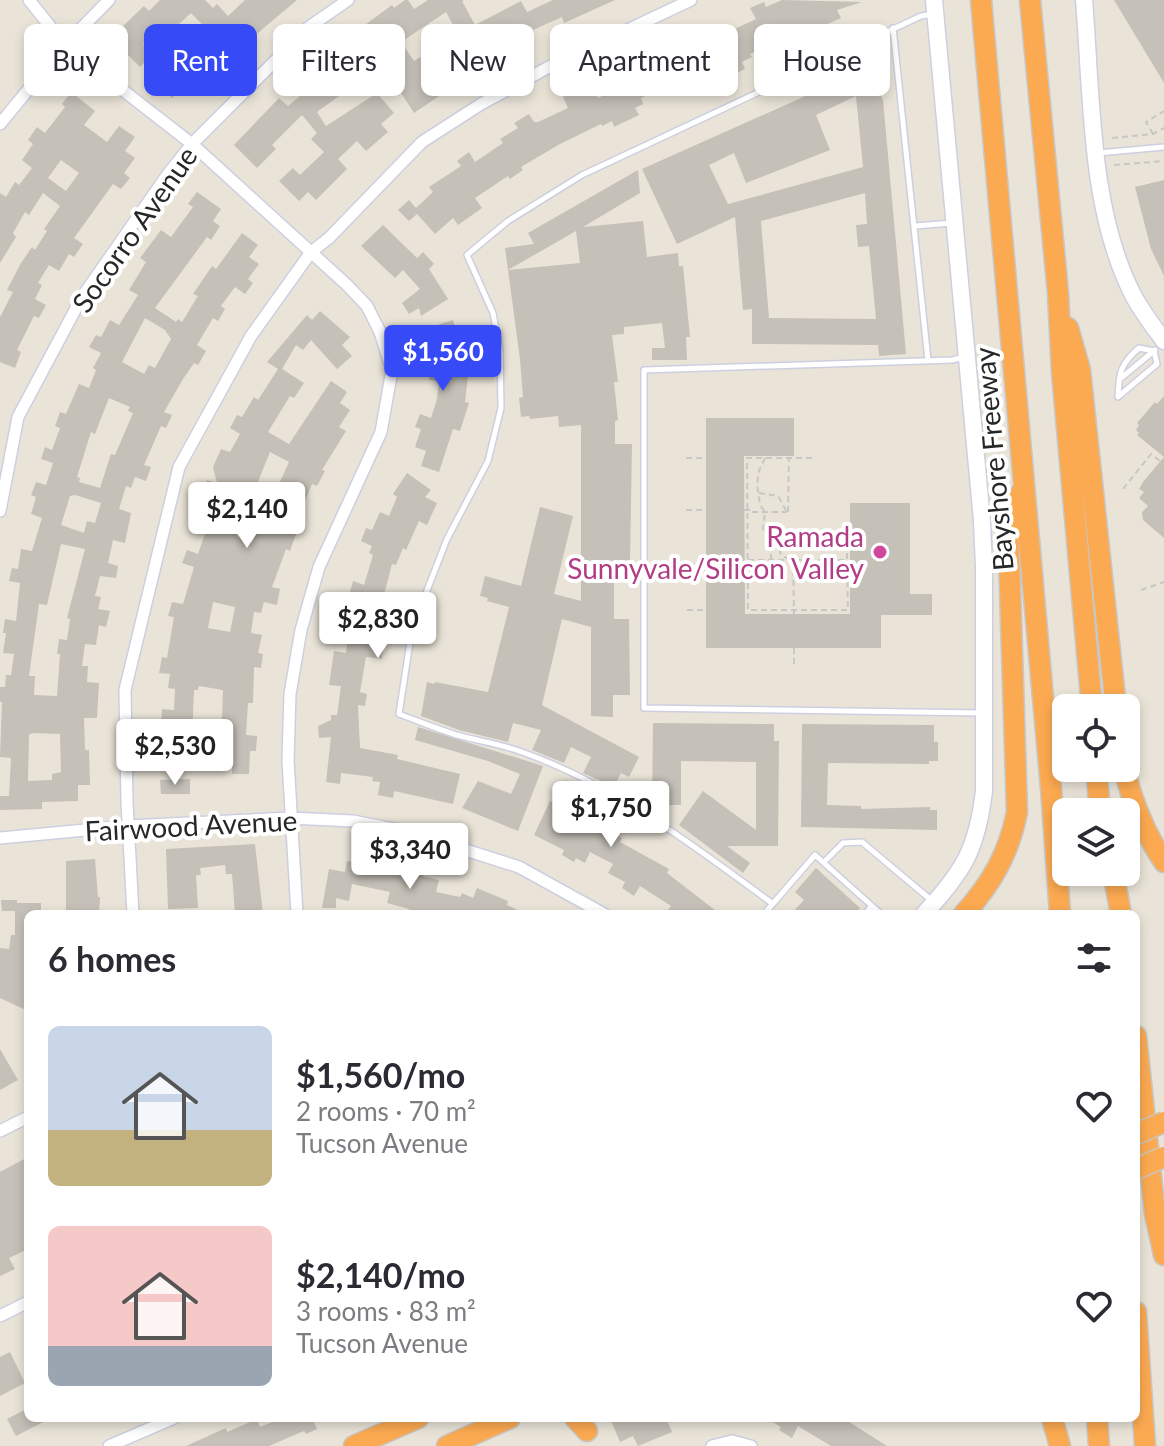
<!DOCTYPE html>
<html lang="en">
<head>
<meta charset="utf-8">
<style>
  :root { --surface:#fff; --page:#f7f7f7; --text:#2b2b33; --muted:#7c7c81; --accent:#374af7 }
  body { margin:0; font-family:Lato,sans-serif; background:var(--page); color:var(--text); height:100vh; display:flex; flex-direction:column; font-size:30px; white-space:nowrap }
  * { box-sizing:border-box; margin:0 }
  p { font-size:26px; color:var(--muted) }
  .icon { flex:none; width:44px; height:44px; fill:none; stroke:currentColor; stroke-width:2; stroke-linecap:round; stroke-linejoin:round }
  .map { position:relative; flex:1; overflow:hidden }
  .drawer { position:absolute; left:24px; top:910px; width:1116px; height:512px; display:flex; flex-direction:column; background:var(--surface); border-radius:12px; box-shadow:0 4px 12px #0003 }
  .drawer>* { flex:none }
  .hud { position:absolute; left:24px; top:24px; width:1116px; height:72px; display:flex; gap:16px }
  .buttons { position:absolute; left:1052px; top:694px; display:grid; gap:16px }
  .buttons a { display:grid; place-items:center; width:88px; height:88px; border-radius:12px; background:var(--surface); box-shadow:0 4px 12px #0003; font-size:40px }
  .price { position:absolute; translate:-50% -68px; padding:0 18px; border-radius:8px; background:#fff; color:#222; font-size:26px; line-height:52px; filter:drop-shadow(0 2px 4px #0008) }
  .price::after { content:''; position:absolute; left:50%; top:48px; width:24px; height:18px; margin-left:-12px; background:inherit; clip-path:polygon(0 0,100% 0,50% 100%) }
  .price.active { background:var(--accent); color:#fff }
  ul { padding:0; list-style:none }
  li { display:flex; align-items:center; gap:24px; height:200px; padding:0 24px }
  li span { display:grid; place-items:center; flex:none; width:224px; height:160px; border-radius:12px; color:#555 }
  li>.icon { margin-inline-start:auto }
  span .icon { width:96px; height:96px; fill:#fffc; stroke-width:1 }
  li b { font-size:34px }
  h2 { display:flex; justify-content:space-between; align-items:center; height:96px; padding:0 24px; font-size:34px }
  .chip { padding:0 28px; border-radius:12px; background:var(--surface); box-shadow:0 4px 12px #0003; font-size:28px; line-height:72px }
  .chip.active { background:var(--accent); color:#fff }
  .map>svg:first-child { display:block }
  .building { fill:#c5c0b8; fill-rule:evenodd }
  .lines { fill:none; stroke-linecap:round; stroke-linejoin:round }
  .lane-casing { stroke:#cdcfe0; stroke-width:8 }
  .street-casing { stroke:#cdcfe0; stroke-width:14 }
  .secondary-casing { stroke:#cdcfe0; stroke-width:19 }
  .highway-casing { stroke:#c7c7c7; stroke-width:23 }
  .path { stroke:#c7c7c7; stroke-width:2; stroke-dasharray:6 4; stroke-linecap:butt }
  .lane { stroke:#fff; stroke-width:5 }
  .street { stroke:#fff; stroke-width:11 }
  .secondary { stroke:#fff; stroke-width:16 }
  .highway { stroke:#fcaa51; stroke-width:20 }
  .highway-bridge-casing { stroke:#c7c7c7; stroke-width:23; stroke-linecap:butt }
  .highway-bridge { stroke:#fcaa51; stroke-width:20 }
  .hotel-dot { fill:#d1479c; stroke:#fff; stroke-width:3 }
  .labels { text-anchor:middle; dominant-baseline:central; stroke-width:8; stroke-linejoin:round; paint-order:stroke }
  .street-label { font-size:28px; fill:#272727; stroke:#fff }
  .hotel-label { font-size:28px; fill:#b23c85; stroke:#fff; text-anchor:end }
</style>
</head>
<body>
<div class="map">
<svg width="1164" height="1446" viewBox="0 0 1164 1446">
  <rect width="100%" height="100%" fill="#eae4d8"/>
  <path class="building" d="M160,0H205L213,8L217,4L228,16L245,0H297L240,48L233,40L223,48L205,66L214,75L193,96L184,87L172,98L159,85L181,62L177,57L205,27L191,13L166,36L160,29L143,44L153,54L140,67L120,47L128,39L119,30L144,6L149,11Z
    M405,0H408L414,9L428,0H464L462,1L475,25L521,1L527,12L553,0H615L564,23L562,17L533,30L531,26L469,59L446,73L454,86L414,113L394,82L402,77L390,59L317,112L326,126L377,93L394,113L381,124L388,132L366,151L357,141L338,159L347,169L316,200L308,192L299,201L279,181L293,168L300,175L324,152L311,139L317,133L302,115L272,145L276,149L257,168L234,145L279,98L288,106L306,91L298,81L311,70L310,68L322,58L331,69L354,50L346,39L392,5L394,8ZM446,12L458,34L414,61L401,42Z
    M782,0L862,2L837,10L841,18L792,40L791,37L785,38L750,54L752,57L742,62L745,69L726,78L722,68L669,92L666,87L641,98L643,104L635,108L639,115L614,127L612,121L602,126L601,124L560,144L521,167L523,170L510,179L508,176L475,198L482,208L458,225L453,218L435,234L417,214L409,221L398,210L409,200L416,208L433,192L429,187L461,166L457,161L469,152L475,162L503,143L500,139L518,128L514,123L529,114L534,122H538L568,108L563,97L575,91L578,96L593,88L598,98L632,81L627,71L661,57L663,62L691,48L693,46L688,36L702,30L704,35L721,27L724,34L756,19L750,8L764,2L766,7Z
    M1114,0H1164V83Z
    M866,64L883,100L906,354L879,356L878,345L752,344V309L743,310L735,217L677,244L642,169L810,94L808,91ZM856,96L863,167L728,204L709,165L734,153L746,183L830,150L816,115ZM865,193L867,224L856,225L858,247L869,246L876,319L769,318L761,221Z
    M71,92L95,111L84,125L107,142L119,126L135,137L125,151L135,158L124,173L130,178L121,189L113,184L74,238L83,244L74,257L69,254L59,271L49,265L38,283L42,285L35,299L46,305L39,318L34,316L17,350L21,352L15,368L0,362V317L13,292L7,290L21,263L32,247L35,250L47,231L44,229L60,206L43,193L29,215L25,212L13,233L16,237L0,263V193L6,197L15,182L19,185L32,168L22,160L33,144L28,140L37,127L45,133L65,107L62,104ZM61,160L79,173L66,191L48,178Z
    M638,170L640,193L583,227L643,221L647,257L678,253L679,266H683L690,337H686L687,360H652V348H665L662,323L624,327V334L612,335L618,382H614L618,420L615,421V444H632L630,564H614V619H629L630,695H613V717L591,716V627L562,619L542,705L639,757L629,777L621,773L614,787L583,773L591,757L571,747L564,763L532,750L541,730L513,723L508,742L459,730L421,716L427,682L434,684L435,682L488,692L509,607L487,601L488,598L480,596L485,576L521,586L540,507L573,516L554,594L581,601V425L559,427L558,416L530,419L529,416L521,417L519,398L523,397L520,359L508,270L580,263L576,231L508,270L505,248L534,244L528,233Z
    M1164,180V276L1151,249L1135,187Z
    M197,192L221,209L213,221L220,226L211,240L207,237L155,308L176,322L178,319L182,322L198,296L193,294L212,266L216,269L242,233L258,245L249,257L259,264L248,279L253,283L245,294L235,287L221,306L225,309L218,321L213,318L197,345L206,351L198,365L194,363L183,379L164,412L172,415L166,428L161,426L144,465L151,467L146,481L135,477L131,488L126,486L119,509L131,513L125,543L113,540L108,563L118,566L116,578L100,576L95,596L101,597L98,609L110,611L106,627L99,625L96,645L85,644L82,666H88L87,682L99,683L97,718H84L85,750H89L90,785H78V801L42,802V809L0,810V796H9L11,758L0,757L2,702H0V687H5L6,675H11L14,654L3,653L6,633H3L5,619L16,621L20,583L9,581L12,568L18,569L21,549L32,551L42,518L31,514L36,497L31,495L36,482L46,485L53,463L41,459L45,447L52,450L60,428L55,426L60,412L66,414L79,384L89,388L96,370L93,368L101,353L89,347L96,335L101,337L110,320L119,325L138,295L129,290L146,262L140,258L161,230L171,237L193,207L188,204ZM145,318L165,330L171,339L155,368L149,365L144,374L122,362ZM109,398L130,407L128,411L133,413L115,455L111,454L100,488L79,482L80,478L77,477L91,432L95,434ZM75,495L101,503L95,523L87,521L84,533L61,525L70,496ZM61,544L85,549L67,618L70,619L67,640L59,639L57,654H60L57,696L34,695L35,676H29L39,604L47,605ZM32,733L60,734L61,772L52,774V780L28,781L29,735Z
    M383,225L417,258L423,252L434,264L429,269L448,299L421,316L419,308L409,314L402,303L420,289L403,270L395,278L361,246Z
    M320,311L350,337L342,345L352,356L337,369L311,340L303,350L296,345L282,369L304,383L294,398L290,396L268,432L289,444L331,381L347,392L340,403L350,410L339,427L346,431L322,470L325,471L317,486L312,484L296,521L300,523L290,551L286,549L272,587L280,589L277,605L264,602L261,613L254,612L251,633L262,635L258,653L263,654L261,668L254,667L253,703H248L246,735L257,736L256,751H250L249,774H232V762L220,761V749L215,748L217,720H222L223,690L199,686L198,690H194L192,740H196V760L166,759L167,743H154L155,728H161L162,709L174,710L175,689L168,688L170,674L159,673L162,657L167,658L174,617L168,616L172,602L183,604L194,567L182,563L187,550L198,554L205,534L196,531L202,517L206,519L214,497L202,493L207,480L217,483L213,467L221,449L230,452L240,434L230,428L237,415L242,417L254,397L258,400L278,369L267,362L307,315L312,320ZM270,452L289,462L252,543L236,536ZM213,602L235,607L230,632L208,628Z
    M453,320L463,362L473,363L471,375H468L465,402L469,403L460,431L453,429L439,472L421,466L426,451L415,447L421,429L415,427L420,414L431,418L437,399L439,381L429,380L431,356L423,359L419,344L429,340L425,329Z
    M1164,396V538L1143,520L1142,512L1148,506L1139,498L1144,492L1139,489L1143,482L1164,457L1137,435L1139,433L1136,430L1139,425L1137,423L1155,402L1157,404Z
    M706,418H794V456H744L745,614H850V503H910V594H932V615H881V648H706Z
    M407,473L431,490L425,497L437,503L427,525L419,521L406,550L403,548L396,565L392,564L372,641L384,643L382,659L366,657L360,692L367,694L365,706L358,705L360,748L398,755L397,759L460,774L453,804L394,791L393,798L378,795L380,782L372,781L373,777L341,773L340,784L326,782L331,737L319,738L318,726L331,720V715H337L341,686L329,685L334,651L346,653L349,631L345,629L349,615L338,612L342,597L348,599L353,581L364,585L373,555L369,553L372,546L361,541L366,528L372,530L380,512L389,516L397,497L393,494Z
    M653,723L774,724V741H779L778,846H727L750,863L743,873L679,825L703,791L756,830V762L681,761V805H652Z
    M802,724L934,725V742H938V761H929V764L828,763L827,805L861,806V809L930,807V810H937V830L801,827Z
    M418,727L543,766L518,831L462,808L478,781L511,794L520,774L488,761L415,740Z
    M190,779V794H161L160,780Z
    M565,780L577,785L578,782L604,796L592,823L622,838L620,842L669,869L667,873L720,914H665L671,906L640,886L634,896L622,888L625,882L608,873L613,864L590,852L585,863L576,858L574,862L562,855L564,850L534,835L550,801L554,803Z
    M255,844L263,914H235L232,874H226L225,865L200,868L201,875H196L198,908L168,909L166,849Z
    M95,859L98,897H100L99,914H66V861Z
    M347,861L374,865V862L398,867V865L424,873L423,876L439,880L436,892L460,897L462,893L473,898L477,888L508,901L507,905L526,914H407L409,909L387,903L390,892L352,884L349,901L336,898V908H322L329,869L345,872Z
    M816,868L860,908L854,914H791L804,900L795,892Z
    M1,900H17V903H41V914H28V1011L0,998V948L9,949L11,935H15V911H2Z
    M0,1049L18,1080L0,1090Z
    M28,1157V1249L9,1258L15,1269L0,1276V1172Z
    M10,1352L25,1383L0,1396V1357Z
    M28,1408V1418H51L16,1436L7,1419Z
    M282,1418H312L317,1429L306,1434L304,1431L269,1446H186L226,1428L227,1432L257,1419L260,1427Z
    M610,1418H666L672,1432L638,1446L633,1436L620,1442Z
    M766,1418H843L887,1446H831L798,1426L792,1438L779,1430L781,1427Z"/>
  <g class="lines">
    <defs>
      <path id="lane" d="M893,28L928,360
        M1098,153L1164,147
        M915,226L952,223
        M965,357L952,360L644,370V708L982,713
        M1120,379L1155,350
        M1119,396L1157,364L1154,351
        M1118,397C1119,373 1120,364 1139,348L1154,351
        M824,862L843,843L862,842L931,900
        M773,904C694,846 615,785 522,752C501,744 478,741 457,735C437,729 418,721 399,714L412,629L447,539L488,461L501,408L500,351L493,313L467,255L508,221L582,175L921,16L934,14
        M764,914L815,855L881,914
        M865,914L872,906"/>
      <path id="street" d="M29,0L65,45L192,144L347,285L367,306L380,332L392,370L381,432L319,567L301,630L290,694L288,760L297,914
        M0,124L65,45L109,0
        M0,511L18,417L82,297L168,174L192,144L309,27L348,0
        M0,838L128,826L290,818L353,821L409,832L519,867L604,914
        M133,914L127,802L125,690L179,467L251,336L311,252L329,238L422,142L481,104L547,68L691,0
        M0,1131L28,1117
        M0,1316L28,1302
        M109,1446L174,1418
        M712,1446L732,1441L751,1446"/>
      <path id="secondary" d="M1084,0C1092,95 1089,209 1133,295C1142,312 1153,326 1164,341
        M924,914C964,871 977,849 984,791V567L982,521L934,0"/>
      <path id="highway" d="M981,0L1051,788L1060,914
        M1030,0L1058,293L1062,372L1092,708
        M1068,328L1080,370L1116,708
        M1096,768L1100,812
        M1124,768C1132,802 1144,832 1164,862
        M1113,872L1121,914
        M964,914C992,883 1009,853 1017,812L1008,524L1022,491
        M1136,1036L1155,1214L1164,1255
        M1136,1312L1145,1446
        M575,1418L587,1431
        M1052,1418L1060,1446
        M1097,1418L1099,1446
        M354,1446L418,1418
        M447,1446L510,1418"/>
    </defs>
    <use href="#lane" class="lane-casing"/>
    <use href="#street" class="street-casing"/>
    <use href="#secondary" class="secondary-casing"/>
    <use href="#highway" class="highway-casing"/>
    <path class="path" d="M1153,134L1146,122L1164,111
      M1112,138L1153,134L1164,128
      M1114,165L1164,161
      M686,458H706
      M765,458L759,471L757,484L760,505L765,512L763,529L779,548L781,555L788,559
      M1123,489L1151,454L1164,464
      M759,493L778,496L787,512
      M686,510H706
      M744,510H750V512H787
      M788,512L789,458
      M847,559V537
      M748,560H847L848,610H748L747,458H813
      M771,560V543
      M793,560L794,614
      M1141,590L1164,582
      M687,610H706
      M794,648V668"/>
    <use href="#lane" class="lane"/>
    <use href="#street" class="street"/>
    <use href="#secondary" class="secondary"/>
    <use href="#highway" class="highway"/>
    <defs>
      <path id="highway-bridge" d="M1136,1134L1164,1122
        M1136,1169L1164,1157"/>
    </defs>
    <use href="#highway-bridge" class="highway-bridge-casing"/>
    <use href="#highway-bridge" class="highway-bridge"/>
  </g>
  <circle class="hotel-dot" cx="880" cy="552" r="8"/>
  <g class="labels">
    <g class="street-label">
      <text transform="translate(134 229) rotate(-55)">Socorro Avenue</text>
      <text transform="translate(993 459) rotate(-95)">Bayshore Freeway</text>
      <text transform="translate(191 825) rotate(-3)">Fairwood Avenue</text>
    </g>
    <g class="hotel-label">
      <text x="864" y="536">Ramada<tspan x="864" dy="32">Sunnyvale/Silicon Valley</tspan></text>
    </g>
  </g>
</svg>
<div class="buttons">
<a><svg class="icon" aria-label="locate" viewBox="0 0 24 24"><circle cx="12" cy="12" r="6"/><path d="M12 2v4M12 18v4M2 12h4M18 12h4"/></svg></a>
<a><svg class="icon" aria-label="layers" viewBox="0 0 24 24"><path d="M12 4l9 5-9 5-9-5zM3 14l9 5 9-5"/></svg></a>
</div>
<b class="price active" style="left:443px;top:393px">$1,560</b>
<b class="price" style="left:247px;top:550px">$2,140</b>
<b class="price" style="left:378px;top:660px">$2,830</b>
<b class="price" style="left:175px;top:787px">$2,530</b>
<b class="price" style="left:611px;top:849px">$1,750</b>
<b class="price" style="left:410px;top:891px">$3,340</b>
<div class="hud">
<a class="chip">Buy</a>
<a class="chip active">Rent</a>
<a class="chip">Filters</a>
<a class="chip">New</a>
<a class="chip">Apartment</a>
<a class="chip">House</a>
</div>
<section class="drawer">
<h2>6 homes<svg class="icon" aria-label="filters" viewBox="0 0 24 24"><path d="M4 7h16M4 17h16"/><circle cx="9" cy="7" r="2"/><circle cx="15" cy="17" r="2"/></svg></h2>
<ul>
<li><span style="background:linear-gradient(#c9d6e8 65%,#c2b280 0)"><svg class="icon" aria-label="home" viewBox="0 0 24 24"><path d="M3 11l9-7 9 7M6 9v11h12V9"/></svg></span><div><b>$1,560/mo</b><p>2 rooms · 70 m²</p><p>Tucson Avenue</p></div><svg class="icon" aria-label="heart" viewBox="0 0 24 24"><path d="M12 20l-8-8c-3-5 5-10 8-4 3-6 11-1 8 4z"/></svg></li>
<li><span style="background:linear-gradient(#f6c9c9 75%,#9aa5b1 0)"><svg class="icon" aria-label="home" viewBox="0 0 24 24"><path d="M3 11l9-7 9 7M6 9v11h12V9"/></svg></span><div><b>$2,140/mo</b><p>3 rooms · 83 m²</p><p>Tucson Avenue</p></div><svg class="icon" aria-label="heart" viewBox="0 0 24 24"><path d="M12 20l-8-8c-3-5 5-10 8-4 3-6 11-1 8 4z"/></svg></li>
</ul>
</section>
</div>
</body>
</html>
